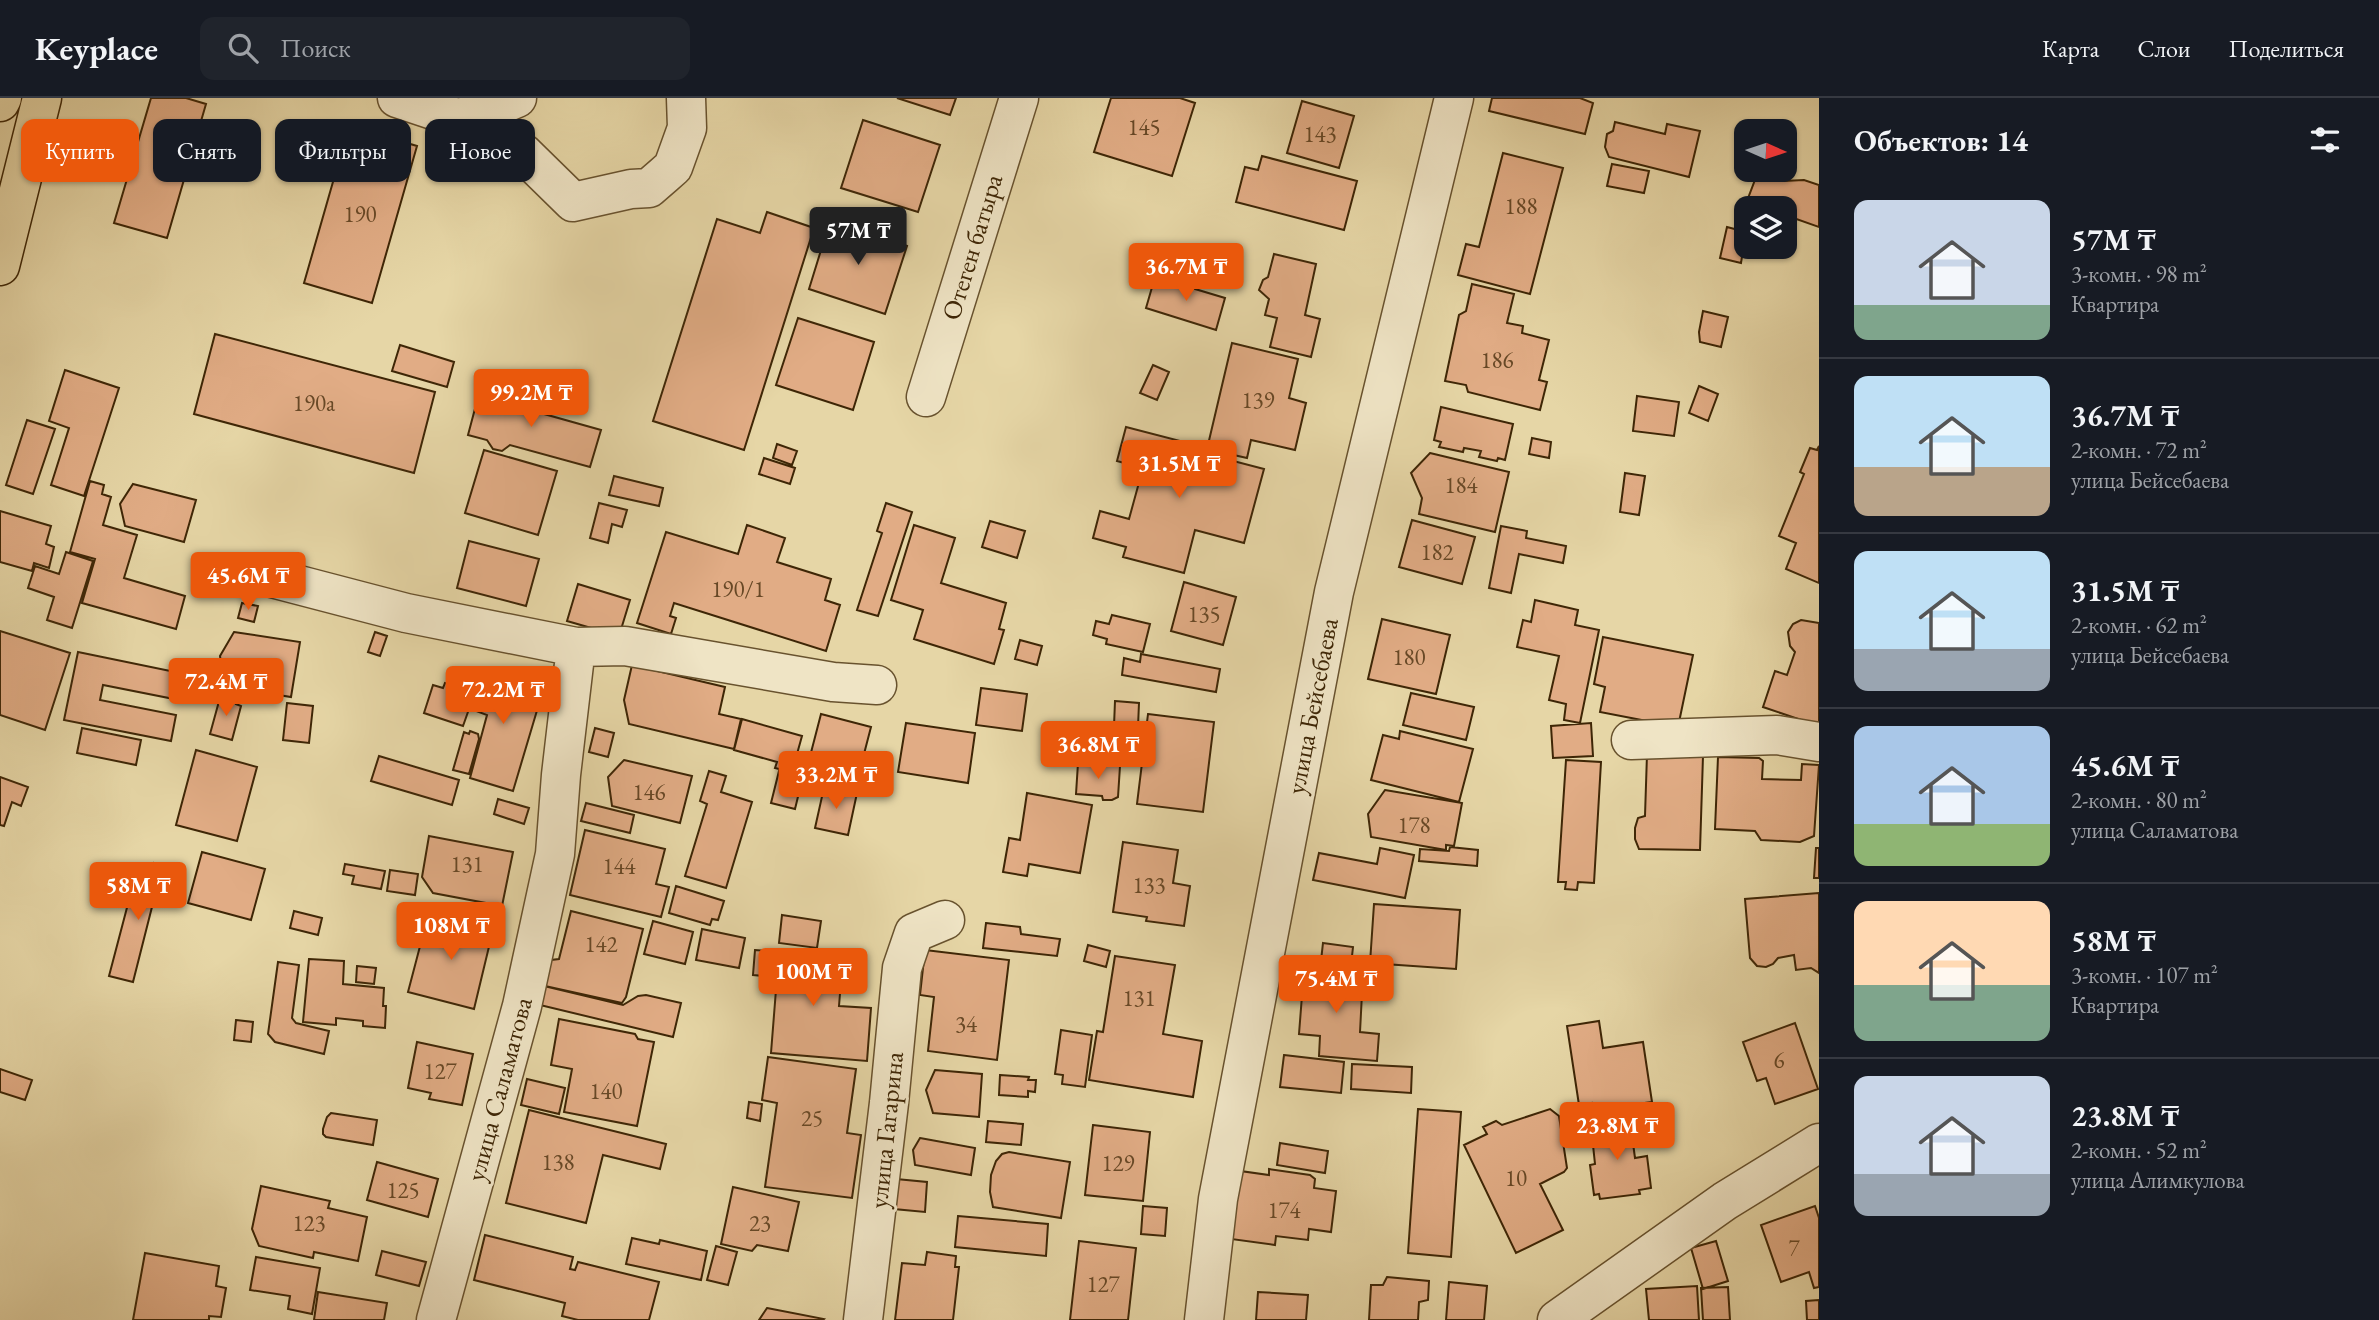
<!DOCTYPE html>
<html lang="ru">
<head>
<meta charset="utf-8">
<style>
  :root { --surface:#171b24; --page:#20242c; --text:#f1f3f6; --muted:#9ea1a6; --line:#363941; --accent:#ea580c }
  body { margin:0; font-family:"EB Garamond",serif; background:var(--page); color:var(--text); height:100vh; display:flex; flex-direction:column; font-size:26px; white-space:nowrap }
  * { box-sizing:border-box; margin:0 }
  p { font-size:23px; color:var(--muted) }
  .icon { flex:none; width:38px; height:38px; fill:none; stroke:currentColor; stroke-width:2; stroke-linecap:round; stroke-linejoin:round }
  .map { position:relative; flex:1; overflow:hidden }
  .panel { display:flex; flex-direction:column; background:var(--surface); width:560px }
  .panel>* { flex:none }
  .banner { position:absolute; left:21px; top:21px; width:665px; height:63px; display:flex; gap:14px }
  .needle { width:46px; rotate:93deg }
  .fabs { position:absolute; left:1734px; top:21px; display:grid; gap:14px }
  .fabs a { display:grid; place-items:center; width:63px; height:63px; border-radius:14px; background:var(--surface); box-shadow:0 2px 5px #0004; font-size:35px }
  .price { position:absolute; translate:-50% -60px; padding:0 16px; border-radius:7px; background:var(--accent); color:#fff; font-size:23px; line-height:46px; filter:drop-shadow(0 2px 4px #0008) }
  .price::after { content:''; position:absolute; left:50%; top:42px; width:21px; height:16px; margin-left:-10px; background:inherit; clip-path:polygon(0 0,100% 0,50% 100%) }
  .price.active { background:#222; color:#fff }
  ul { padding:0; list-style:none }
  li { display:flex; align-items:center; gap:21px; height:175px; padding:0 35px }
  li+li { border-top:2px solid var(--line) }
  li span { display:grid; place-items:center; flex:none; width:196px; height:140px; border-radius:14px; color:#555 }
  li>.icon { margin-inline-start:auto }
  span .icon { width:84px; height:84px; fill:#fffc; stroke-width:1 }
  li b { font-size:30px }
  h2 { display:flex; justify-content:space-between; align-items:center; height:84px; padding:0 35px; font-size:30px }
  .pill { padding:0 24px; border-radius:14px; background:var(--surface); box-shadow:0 2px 5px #0004; font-size:24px; line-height:63px }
  .pill.active { background:var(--accent); color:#fff }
  header { display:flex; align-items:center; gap:42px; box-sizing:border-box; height:98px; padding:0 35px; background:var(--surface); border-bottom:2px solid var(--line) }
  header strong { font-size:33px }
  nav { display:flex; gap:38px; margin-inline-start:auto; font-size:24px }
  .search { width:490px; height:63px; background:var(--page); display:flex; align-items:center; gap:18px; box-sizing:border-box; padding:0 24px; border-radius:14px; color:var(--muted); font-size:26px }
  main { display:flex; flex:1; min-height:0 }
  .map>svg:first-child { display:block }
  .building { fill:#e1ac85; stroke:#3e2606; stroke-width:2 }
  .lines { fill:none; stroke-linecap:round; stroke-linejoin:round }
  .minor-casing { stroke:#68522e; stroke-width:41 }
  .major-casing { stroke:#3e2606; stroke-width:41 }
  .minor { stroke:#efe4c5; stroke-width:38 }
  .major { stroke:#e6d6a6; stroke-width:38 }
  .labels { text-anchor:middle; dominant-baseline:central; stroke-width:6; stroke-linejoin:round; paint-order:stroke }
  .number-label { font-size:23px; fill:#674826 }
  .street-label { font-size:26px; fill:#3e2606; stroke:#efe4c5 }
</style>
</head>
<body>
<header>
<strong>Keyplace</strong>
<div class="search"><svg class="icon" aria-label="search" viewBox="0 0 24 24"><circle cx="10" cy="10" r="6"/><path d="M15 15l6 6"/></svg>Поиск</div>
<nav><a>Карта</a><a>Слои</a><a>Поделиться</a></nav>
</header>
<main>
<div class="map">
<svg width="1819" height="1222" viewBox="0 0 1819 1222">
  <rect width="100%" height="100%" fill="#e6d6a6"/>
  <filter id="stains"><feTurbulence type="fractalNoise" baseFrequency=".00286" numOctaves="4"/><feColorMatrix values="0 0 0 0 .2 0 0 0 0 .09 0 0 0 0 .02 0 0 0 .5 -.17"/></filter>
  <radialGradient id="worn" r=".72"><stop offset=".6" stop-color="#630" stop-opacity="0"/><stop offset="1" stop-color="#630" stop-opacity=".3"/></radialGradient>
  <path class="building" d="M151,0H186L206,6L167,140L114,125Z
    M897,0H956L950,17Z
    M1111,0H1180L1195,5L1172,78L1094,54Z
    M1492,0H1580L1593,5L1585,36L1489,13Z
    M1302,3L1354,18L1339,70L1287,55Z
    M863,22L940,47L918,114L841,90Z
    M1615,24L1665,36L1667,26L1700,33L1689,79L1609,59L1605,49L1607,36L1613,33Z
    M349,28L417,48L372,205L304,185Z
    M1503,55L1563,70L1530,196L1458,177L1466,146L1479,149Z
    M1262,58L1357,83L1344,132L1236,104L1245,69L1258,72Z
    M1612,66L1649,73L1644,95L1607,88Z
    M1758,74L1784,83L1804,82L1819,87V129L1785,117V110H1767L1747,103Z
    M767,114L814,130L744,352L653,323L717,121L760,135Z
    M830,123L907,148L885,216L809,191Z
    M1727,129L1746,134L1741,165L1720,160Z
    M1274,156L1316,166L1305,217L1320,221L1311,259L1270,249L1277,220L1265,217L1269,201L1259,192L1263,182L1268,179Z
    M1155,179L1225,200L1216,232L1146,210Z
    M1472,186L1514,196L1507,225L1523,228L1522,235L1549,242L1539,282L1547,284L1540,312L1468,294L1466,287L1445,283L1459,217L1466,213Z
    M1703,213L1728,219L1721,249L1700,244L1699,234Z
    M798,220L874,244L853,312L776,287Z
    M215,236L435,294L414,375L194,316Z
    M1232,245L1298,261L1289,300L1306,305L1295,352L1251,342L1247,360L1207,351Z
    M400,247L454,264L447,289L392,273Z
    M1153,267L1169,274L1157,302L1140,295Z
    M65,272L119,290L84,398L51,387L69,330L49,323Z
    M481,288L515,297L512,307L601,332L590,369L510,347L502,353L493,351L487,342L468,337Z
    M1699,288L1718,296L1708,323L1689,315Z
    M1637,298L1679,304L1674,338L1633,333Z
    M1441,309L1513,326L1505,362L1498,360L1497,363L1479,359L1481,353L1464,350L1463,354L1439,349L1441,344L1434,342Z
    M27,322L55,331L33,396L6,387Z
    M1126,329L1188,345L1191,352L1264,371L1244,445L1195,432L1184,475L1123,459L1126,449L1093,440L1100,413L1129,421L1143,370L1117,363Z
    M1532,340L1551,344L1549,360L1529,356Z
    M777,346L797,353L792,367L773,360Z
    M1819,348V485L1786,471L1796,445L1779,438L1804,376L1800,374L1810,350L1817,352Z
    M484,352L557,373L538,437L465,415Z
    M1430,355L1509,374L1495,434L1419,416L1422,400L1411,375Z
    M764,360L795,370L790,386L759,376Z
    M1625,375L1645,378L1639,417L1620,414Z
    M614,378L663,390L659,408L609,397Z
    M90,383L104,387L102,396L111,399L103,427L137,437L124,480L185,498L176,531L82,505L95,461L70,454Z
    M133,386L196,402L184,444L125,428L120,406Z
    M599,405L627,412L622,429L612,426L608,445L590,440Z
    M886,405L912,414L878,518L857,512L882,435L877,433Z
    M0,413L51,428L46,446L54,449L49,470L34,465L32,473L0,464Z
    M1412,422L1475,439L1462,486L1399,469Z
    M990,423L1025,433L1017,460L982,449Z
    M747,427L785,440L777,464L831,481L825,502L840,507L826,553L674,505L670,518L676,520L671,536L637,525L666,434L738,456Z
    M914,427L955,440L941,485L1006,505L999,531L1004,532L994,566L914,541L923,512L891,502Z
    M1501,428L1527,433L1526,440L1566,448L1563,465L1519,456L1511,495L1489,490Z
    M469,443L539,461L526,508L457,490Z
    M66,454L93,463L72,530L47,522L54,499L28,490L35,468L59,476Z
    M1184,484L1236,499L1223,547L1171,533Z
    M578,486L630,502L619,538L567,523Z
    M1535,502L1578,512L1575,527L1599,532L1580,625L1564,622L1566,606L1549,602L1559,558L1517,549L1523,522L1531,524Z
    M242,505L258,508L254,524L238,520Z
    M1112,517L1150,526L1143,554L1106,546L1107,541L1093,537L1096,523L1109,526Z
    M1382,521L1450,537L1436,596L1368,581Z
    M1801,522L1819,525V628L1763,609L1775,573L1787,577L1795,554L1790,548L1788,534L1793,526Z
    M0,533L70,555L45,632L0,617Z
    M234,534L300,544L291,599L224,588L220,558Z
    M375,534L387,538L380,558L368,554Z
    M1603,539L1693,557L1678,629L1600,614L1605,589L1594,586Z
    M1020,542L1042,548L1037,567L1015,561Z
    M78,554L185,576L179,602L103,587L100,602L176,617L171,643L64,622Z
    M1141,556L1220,571L1216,594L1122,577L1124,560L1140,564Z
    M632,567L725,589L719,616L741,621L734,651L629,626L624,602Z
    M491,573L544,589L513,693L470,680L487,617L471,611L467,599L473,577L488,582Z
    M445,585L457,588L454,598L466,602L469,611L463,628L424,615L433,587L443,590Z
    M981,590L1027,596L1022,633L976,627Z
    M1411,595L1474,609L1466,642L1403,627Z
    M221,596L237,600L236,606L241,608L232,642L210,636Z
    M1115,603L1139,605L1138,629L1114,628Z
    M287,605L313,608L309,645L283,642Z
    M821,616L871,629L857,683L807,670Z
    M1148,616L1214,624L1203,714L1137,706Z
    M742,621L802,638L792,674L775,670L777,664L734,652Z
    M906,625L975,635L968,685L898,674Z
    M1591,625L1593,658L1553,660L1551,628Z
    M82,630L141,642L136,667L77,655Z
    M595,630L614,635L608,659L589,654Z
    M470,633L478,636L479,641L469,676L453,672L464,634L469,636Z
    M1400,633L1473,651L1459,704L1371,682L1383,637L1399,641Z
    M196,652L257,669L237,743L176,727Z
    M1647,656L1703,658L1700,752L1639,751L1635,741V730L1638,720L1645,718Z
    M379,658L459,682L452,707L371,683Z
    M1718,659L1759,660L1763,663L1762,681L1801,682L1802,666L1819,667L1814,738L1800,744L1761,742L1755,733L1715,731Z
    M624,662L692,678L680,725L612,708L608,679Z
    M1566,662L1601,664L1594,785L1578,784L1577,792L1565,791L1566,784H1558Z
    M1078,665L1120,668L1118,699L1112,702H1103L1102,698L1076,696Z
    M709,673L726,678L721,694L752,704L726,790L685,778L707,706L700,703Z
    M779,673L803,678L795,711L771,705Z
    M0,679L28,689L21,708L12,704L4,728L0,727Z
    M831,689L857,695L848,737L815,730L823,694L830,695Z
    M1385,692L1462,705L1454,748L1446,747V752L1371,739L1368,716Z
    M1027,695L1092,707L1080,775L1029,766L1027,778L1003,774L1009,740L1020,742Z
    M498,701L529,710L524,726L494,716Z
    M586,705L634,717L630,735L581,723Z
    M585,732L665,751L656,786L669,789L661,819L570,797Z
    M429,738L513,754L502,808L433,795L422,779Z
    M1123,744L1178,752L1173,785L1190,788L1184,828L1146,823L1147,819L1113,814Z
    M1450,749L1478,752L1477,768L1419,763L1420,751L1449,753Z
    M1380,750L1414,757L1405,800L1313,782L1319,755L1377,766Z
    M1816,750H1819V780H1814Z
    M202,754L265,771L251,822L188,805Z
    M154,765L171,769L161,807L153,805L133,884L109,878L134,783L148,786Z
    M345,766L385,773L381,791L352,786L354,778L343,776Z
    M390,772L418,776L415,797L387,793Z
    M676,788L724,803L718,822L712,821L710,827L669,815Z
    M1819,795V875L1811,870L1796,872L1794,857L1778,860L1773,866L1766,869L1757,868L1750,860L1745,801Z
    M1374,806L1460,812L1456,871L1370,865Z
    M294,813L322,820L318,837L290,830Z
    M571,813L643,831L626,899L622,905L545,888L551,862L559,861Z
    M436,817L493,832L474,911L408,894L424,833L431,835Z
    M782,817L821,823L817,850L779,845Z
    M653,823L693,834L685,866L644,856Z
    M986,825L1020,829L1021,836L1060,841L1057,858L983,850Z
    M702,831L745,840L739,870L696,862Z
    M1323,845L1353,849L1351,867L1321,863Z
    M1088,847L1110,853L1106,869L1084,863Z
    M755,852L843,859L839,908L871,910L867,963L771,955L777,879L753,877Z
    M925,852L1009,862L997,962L928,953L934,899L920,897Z
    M1115,858L1175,867L1163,936L1202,943L1193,999L1089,982L1097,933L1103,934Z
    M309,861L344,863L343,886L384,890L383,908H386L385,930L363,928V923L336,920V927L303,924Z
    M278,864L299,867L292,920L296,925L329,933L324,956L275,944L268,936Z
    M357,868L376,870L374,886L356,884Z
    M1304,872L1363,876L1360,934L1379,936L1377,963L1319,958L1320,938L1299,936Z
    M544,888L623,907L638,898L646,897L681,905L673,939L540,907Z
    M559,921L635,936L638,941L654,944L637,1028L564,1014L572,971L551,967Z
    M236,922L253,924L251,944L234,942Z
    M1599,923L1603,950L1643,944L1652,1004L1621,1008L1623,1019L1595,1023L1592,1005L1579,1007L1567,928Z
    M1795,925L1818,991L1775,1006L1766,980L1757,983L1743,944Z
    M1061,932L1092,937L1085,989L1062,986L1063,977L1055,976Z
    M417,944L473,956L462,1007L429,1001L431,995L408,990Z
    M1284,957L1344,964L1341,995L1280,989Z
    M768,959L856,971L847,1035L861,1037L852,1100L765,1089L777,1005L762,1002Z
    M1352,966L1412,969L1411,995L1351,991Z
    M0,971L32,982L25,1002L0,994Z
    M935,972L982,976L979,1019L933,1015L926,992Z
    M1000,977L1029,979L1028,982H1036L1035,994L1028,993V999L999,997Z
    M527,981L565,990L559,1016L521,1007Z
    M749,1004L762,1006L760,1023L747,1020Z
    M1418,1011L1461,1014L1451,1159L1408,1155Z
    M1550,1011L1559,1018L1567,1070L1564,1074L1540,1086L1563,1132L1516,1155L1464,1047L1487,1036L1483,1029L1496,1023L1502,1027Z
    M529,1012L666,1046L660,1071L603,1057L586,1125L506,1105Z
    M331,1015L377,1022L373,1047L326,1039L323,1036V1031L327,1019Z
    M988,1023L1023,1026L1021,1047L986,1044Z
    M1630,1023L1635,1060L1647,1058L1651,1090L1639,1092L1640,1096L1600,1101L1599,1096L1594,1097L1590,1067L1595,1066L1591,1028Z
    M1093,1027L1150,1034L1143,1103L1085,1097Z
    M920,1040L975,1050L971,1077L915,1067L913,1052Z
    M1280,1045L1328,1053L1325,1075L1277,1067Z
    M1009,1054L1070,1064L1061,1120L993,1109L990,1094L991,1077L996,1063L1002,1056Z
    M377,1064L438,1081L428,1119L367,1102Z
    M1269,1071L1310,1077L1315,1081L1314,1090L1336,1093L1331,1134L1309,1131L1308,1142L1276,1138L1275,1147L1231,1141L1240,1073L1269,1077Z
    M896,1081L927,1084L925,1114L894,1111Z
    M261,1088L330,1103L328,1110L367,1119L358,1163L314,1154L313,1160L259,1148L252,1131Z
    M733,1089L799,1104L788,1153L757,1147L752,1153L721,1146Z
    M1143,1108L1167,1110L1165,1138L1141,1136Z
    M1815,1108L1819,1120V1189L1814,1190L1809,1174L1781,1184L1761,1127Z
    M958,1118L1048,1126L1046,1158L955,1149Z
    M485,1137L573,1159L570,1171L575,1172L578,1164L659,1184L649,1222H578L562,1218L565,1205L474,1182Z
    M632,1140L659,1146L660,1142L707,1153L701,1182L626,1166Z
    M1079,1143L1136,1150L1128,1222H1070Z
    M1716,1143L1728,1183L1703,1191L1691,1150Z
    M716,1148L737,1154L728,1187L707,1182Z
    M382,1153L426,1164L419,1188L376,1177Z
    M927,1154L956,1158L955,1169H959L953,1222H895L902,1165L925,1167Z
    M145,1155L219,1168L216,1188L226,1190L221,1219L209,1218V1222H133Z
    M256,1159L320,1170L312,1216L288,1211L290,1198L250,1192Z
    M1387,1179L1429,1183L1428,1202L1419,1204L1418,1222H1369L1371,1187H1383Z
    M1449,1184L1487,1188L1484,1222H1446Z
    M1697,1188L1699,1222H1649L1646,1191Z
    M1728,1189L1730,1222H1703L1701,1190Z
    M318,1194L387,1205L384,1222H314Z
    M1258,1194L1308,1197L1306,1222H1256Z
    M1819,1202V1222H1807L1806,1203Z
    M767,1210L824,1221L823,1222H759Z"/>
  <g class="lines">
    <defs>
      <path id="minor" d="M397,0L457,20L523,55L573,104L631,91L649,90L664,77L673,69L687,30L686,0
        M457,20L482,15L517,0
        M926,299L1019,0
        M253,475L406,515L576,549L625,548L833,584L877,587
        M1631,642L1777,637L1819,644
        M436,1222L522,908L555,756L561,677L576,549
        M863,1222L889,1005L902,870L914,835L945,822
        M1204,1222L1218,1101L1334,494L1454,0
        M1557,1222L1725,1103L1819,1045"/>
      <path id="major" d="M0,4L2,0
        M0,168L42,0"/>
    </defs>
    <use href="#minor" class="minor-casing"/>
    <use href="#major" class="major-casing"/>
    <use href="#minor" class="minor"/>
    <use href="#major" class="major"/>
  </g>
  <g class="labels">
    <g class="number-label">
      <text x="1144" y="29">145</text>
      <text x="1320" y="36">143</text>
      <text x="1521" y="108">188</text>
      <text x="360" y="116">190</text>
      <text x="1497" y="262">186</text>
      <text x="1258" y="302">139</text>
      <text x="314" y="305">190а</text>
      <text x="1461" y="387">184</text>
      <text x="1437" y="454">182</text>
      <text x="738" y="491">190/1</text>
      <text x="1204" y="516">135</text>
      <text x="1409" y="559">180</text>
      <text x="649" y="694">146</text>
      <text x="1414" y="727">178</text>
      <text x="467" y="766">131</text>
      <text x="619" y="768">144</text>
      <text x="1149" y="787">133</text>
      <text x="601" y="846">142</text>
      <text x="1139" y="900">131</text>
      <text x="966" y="926">34</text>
      <text x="1779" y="962">6</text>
      <text x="440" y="973">127</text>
      <text x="606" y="993">140</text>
      <text x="812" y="1020">25</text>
      <text x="558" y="1064">138</text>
      <text x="1118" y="1065">129</text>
      <text x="1516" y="1080">10</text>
      <text x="403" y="1092">125</text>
      <text x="1284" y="1112">174</text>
      <text x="309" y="1125">123</text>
      <text x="760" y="1125">23</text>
      <text x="1794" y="1150">7</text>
      <text x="1103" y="1186">127</text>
    </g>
    <g class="street-label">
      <text transform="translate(972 149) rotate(-73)">Отеген батыра</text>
      <text transform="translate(1312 608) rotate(-79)">улица Бейсебаева</text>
      <text transform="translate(499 991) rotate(-75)">улица Саламатова</text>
      <text transform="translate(886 1032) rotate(-84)">улица Гагарина</text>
    </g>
  </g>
  <rect width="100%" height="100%" filter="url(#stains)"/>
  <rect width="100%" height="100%" fill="url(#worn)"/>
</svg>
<div class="fabs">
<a><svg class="needle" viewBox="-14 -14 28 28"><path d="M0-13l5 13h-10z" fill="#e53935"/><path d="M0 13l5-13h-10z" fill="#9ea1a6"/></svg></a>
<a><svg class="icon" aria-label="layers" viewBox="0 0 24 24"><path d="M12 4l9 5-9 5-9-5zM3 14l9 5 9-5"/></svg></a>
</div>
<b class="price active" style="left:858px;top:169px">57M ₸</b>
<b class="price" style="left:1186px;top:205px">36.7M ₸</b>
<b class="price" style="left:531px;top:331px">99.2M ₸</b>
<b class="price" style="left:1179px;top:402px">31.5M ₸</b>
<b class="price" style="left:248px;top:514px">45.6M ₸</b>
<b class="price" style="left:226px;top:620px">72.4M ₸</b>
<b class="price" style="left:503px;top:628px">72.2M ₸</b>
<b class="price" style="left:1098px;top:683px">36.8M ₸</b>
<b class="price" style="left:836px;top:713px">33.2M ₸</b>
<b class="price" style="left:138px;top:824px">58M ₸</b>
<b class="price" style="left:451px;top:864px">108M ₸</b>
<b class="price" style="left:813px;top:910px">100M ₸</b>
<b class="price" style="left:1336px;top:917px">75.4M ₸</b>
<b class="price" style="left:1617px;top:1064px">23.8M ₸</b>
<div class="banner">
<a class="pill active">Купить</a>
<a class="pill">Снять</a>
<a class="pill">Фильтры</a>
<a class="pill">Новое</a>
</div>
</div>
<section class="panel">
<h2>Объектов: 14<svg class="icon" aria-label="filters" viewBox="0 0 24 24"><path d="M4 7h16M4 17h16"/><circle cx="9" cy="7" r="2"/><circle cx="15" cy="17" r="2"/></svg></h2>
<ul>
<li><span style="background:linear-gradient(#c9d6e8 75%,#7fa58c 0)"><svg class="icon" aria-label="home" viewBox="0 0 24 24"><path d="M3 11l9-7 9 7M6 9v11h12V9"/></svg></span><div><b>57M ₸</b><p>3-комн. · 98 m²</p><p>Квартира</p></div></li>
<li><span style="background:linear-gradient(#bfe0f5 65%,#b9a48a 0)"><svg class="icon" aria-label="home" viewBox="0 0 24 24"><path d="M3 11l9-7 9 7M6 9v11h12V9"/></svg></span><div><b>36.7M ₸</b><p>2-комн. · 72 m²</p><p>улица Бейсебаева</p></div></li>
<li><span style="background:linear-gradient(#bfe0f5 70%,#9aa5b1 0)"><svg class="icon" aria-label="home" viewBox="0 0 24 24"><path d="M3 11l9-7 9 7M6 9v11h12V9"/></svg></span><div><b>31.5M ₸</b><p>2-комн. · 62 m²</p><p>улица Бейсебаева</p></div></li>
<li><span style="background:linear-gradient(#a9c7e8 70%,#8fb573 0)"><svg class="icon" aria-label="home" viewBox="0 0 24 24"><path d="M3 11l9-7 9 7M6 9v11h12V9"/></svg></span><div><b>45.6M ₸</b><p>2-комн. · 80 m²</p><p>улица Саламатова</p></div></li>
<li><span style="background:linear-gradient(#ffd9b3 60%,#7fa58c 0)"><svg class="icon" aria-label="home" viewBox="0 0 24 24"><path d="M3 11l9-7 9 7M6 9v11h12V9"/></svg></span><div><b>58M ₸</b><p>3-комн. · 107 m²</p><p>Квартира</p></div></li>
<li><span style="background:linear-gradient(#c9d6e8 70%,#9aa5b1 0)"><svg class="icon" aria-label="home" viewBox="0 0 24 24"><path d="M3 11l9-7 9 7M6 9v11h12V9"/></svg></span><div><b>23.8M ₸</b><p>2-комн. · 52 m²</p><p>улица Алимкулова</p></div></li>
</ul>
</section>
</main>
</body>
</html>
